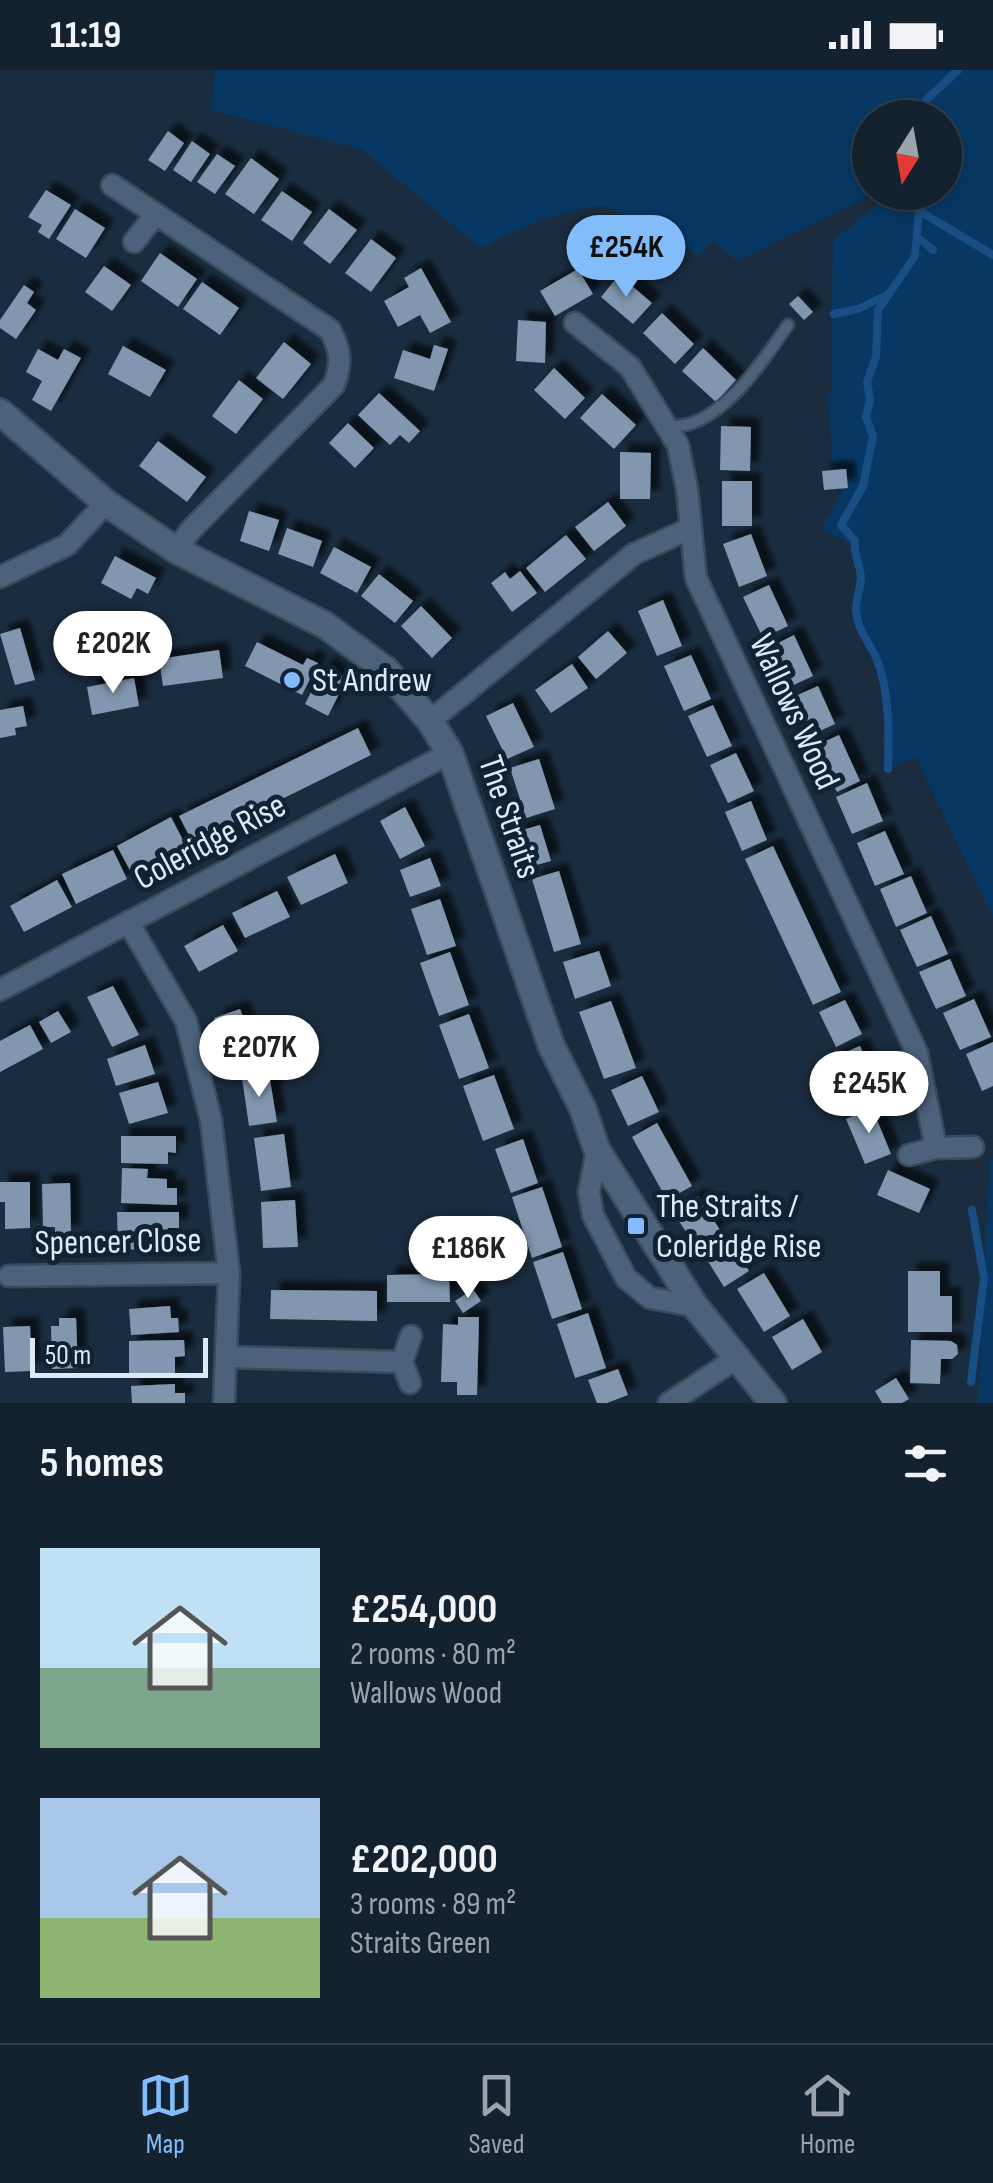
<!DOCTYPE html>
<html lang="en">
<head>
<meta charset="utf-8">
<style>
  :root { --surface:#14212f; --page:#1d2937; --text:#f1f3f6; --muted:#9da3aa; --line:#333e4b; --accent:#82bcfa }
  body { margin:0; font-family:"Sofia Sans Condensed",sans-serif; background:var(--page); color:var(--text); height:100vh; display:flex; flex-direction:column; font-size:38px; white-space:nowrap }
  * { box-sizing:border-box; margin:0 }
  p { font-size:32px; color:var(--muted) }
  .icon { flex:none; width:55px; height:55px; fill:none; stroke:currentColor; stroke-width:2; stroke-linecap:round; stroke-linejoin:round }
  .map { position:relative; height:1333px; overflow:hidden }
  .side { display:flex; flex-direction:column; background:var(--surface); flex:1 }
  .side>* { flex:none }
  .needle { width:65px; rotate:191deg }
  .fabs { position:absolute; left:852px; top:30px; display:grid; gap:20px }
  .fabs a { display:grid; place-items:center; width:110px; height:110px; border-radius:50%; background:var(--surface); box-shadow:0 5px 15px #0003,0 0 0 2px var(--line); font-size:50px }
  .scale { position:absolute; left:30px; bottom:25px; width:178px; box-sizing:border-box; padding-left:10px; border:5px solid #dee9f6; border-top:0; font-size:28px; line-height:35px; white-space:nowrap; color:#dee9f6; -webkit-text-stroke:8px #102234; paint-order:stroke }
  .price { position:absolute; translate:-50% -85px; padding:0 22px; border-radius:35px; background:#fff; color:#222; font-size:32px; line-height:65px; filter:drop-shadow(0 2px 5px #0008) }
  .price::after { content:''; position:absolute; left:50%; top:60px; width:30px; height:22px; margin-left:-15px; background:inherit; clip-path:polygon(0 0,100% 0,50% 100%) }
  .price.active { background:var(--accent); color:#111 }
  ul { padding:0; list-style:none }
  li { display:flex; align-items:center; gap:30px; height:250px; padding:0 40px }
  li span { display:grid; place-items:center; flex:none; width:280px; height:200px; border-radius:0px; color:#555 }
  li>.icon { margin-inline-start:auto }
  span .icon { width:120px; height:120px; fill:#fffc; stroke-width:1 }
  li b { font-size:42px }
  h2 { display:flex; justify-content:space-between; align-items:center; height:120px; padding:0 40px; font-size:42px }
  .status { display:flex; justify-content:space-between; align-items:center; height:70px; padding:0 50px; background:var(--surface); direction:ltr }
  .status svg { height:28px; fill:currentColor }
  .dock { display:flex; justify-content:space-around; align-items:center; height:140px; border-top:2px solid var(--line); background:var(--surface); font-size:28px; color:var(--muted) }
  .dock a { display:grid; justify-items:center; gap:5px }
  .dock .active { color:var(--accent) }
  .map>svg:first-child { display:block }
  .green { fill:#073863 }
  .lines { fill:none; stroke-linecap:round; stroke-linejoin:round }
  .stream { stroke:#174f84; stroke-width:8 }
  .building { fill:#8297af; filter:url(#shadow) }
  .service-casing { stroke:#394a5c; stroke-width:15 }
  .minor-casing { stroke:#394a5c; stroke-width:25 }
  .tertiary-casing { stroke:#394a5c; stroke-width:30 }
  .service { stroke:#4c627a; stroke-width:10 }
  .minor { stroke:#4c627a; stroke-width:20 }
  .tertiary { stroke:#4c627a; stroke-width:25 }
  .poi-dot { fill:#82bcfa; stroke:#102234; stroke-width:4 }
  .labels { text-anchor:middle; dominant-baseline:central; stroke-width:10; stroke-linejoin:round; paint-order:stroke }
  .poi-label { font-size:35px; fill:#dee9f6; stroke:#102234; text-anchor:start }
  .street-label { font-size:35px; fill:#dee9f6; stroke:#102234 }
</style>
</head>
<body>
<div class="status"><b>11:19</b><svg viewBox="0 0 49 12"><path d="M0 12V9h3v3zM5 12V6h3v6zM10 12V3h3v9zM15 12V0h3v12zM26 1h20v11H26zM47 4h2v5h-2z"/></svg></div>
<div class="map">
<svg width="993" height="1333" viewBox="0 0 993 1333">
  <defs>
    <filter id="shadow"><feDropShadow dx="9" dy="-9" stdDeviation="2.5" flood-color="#0009"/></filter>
  </defs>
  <rect width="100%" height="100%" fill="#1a2c3f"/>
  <path class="green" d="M215,0H993V848L916,687L886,700L883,616L876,588L864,570L858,552L856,536L861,506L855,476L821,459L842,423L833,400L828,326L831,323L833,170L877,135L879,123L945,122V48H870V122L875,123L737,191L713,171L699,186L675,168L661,184C648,165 627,137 601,137C570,136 507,162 482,179L361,79L211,40Z
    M990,1090H993V1333H978Z"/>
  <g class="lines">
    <path class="stream" d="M916,48L926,30L958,0
      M914,122L919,141L993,185
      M918,168L933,180
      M834,244L858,239L885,226
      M888,699C889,663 890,624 877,590C870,572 857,561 856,540C856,529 860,519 861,509C861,495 853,485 855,471L841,455L863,416L873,366L866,347L870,330L867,311L876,287L878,240L915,186L919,141
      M971,1312L984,1208L972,1140"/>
  </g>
  <path class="building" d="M168,61L184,73L165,101L148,90Z
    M192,71L210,84L191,112L173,100Z
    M217,84L235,96L215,124L197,112Z
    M251,88L279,109L254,144L225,124Z
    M46,120L71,135L49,169L38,162L42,155L28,147Z
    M282,121L312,142L292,171L261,150Z
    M75,139L105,158L86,188L56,169Z
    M329,139L357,160L330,194L303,173Z
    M371,169L396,188L371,222L345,203Z
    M160,183L197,209L178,237L141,211Z
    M104,196L131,215L112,241L85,222Z
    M421,198L451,252L430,263L420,245L398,257L384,231L409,217L404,208Z
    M578,199L593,224L555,246L540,221Z
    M619,205L652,233L633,254L601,227Z
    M202,212L239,238L220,265L183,239Z
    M24,215L34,222L27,233L36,240L16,269L0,258V250Z
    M798,226L813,242L804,250L789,234Z
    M662,243L694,274L675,294L643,263Z
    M518,250L546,252L545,293L516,291Z
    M284,272L311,294L283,329L256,308Z
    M434,275L448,279L434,321L394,308L403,280L430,289Z
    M123,276L166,300L150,327L108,304Z
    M703,278L736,310L716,332L682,301Z
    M38,279L58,290L64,279L81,288L51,341L32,330L42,311L26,302Z
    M554,298L585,328L565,349L534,320Z
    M239,310L263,329L236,364L212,346Z
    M379,323L420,361L409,373L400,365L390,375L358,345Z
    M602,324L636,355L614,379L580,348Z
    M348,353L374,378L355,398L329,373Z
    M721,356L751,357L750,401L720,400Z
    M158,371L206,407L187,432L139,396Z
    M620,382L651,383L650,429H620Z
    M846,399L848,418L824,420L822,401Z
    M722,411H752V456H722Z
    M608,432L626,456L594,481L575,457Z
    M249,441L279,450L269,481L240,471Z
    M287,458L322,471L313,497L278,484Z
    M751,464L767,506L739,517L723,474Z
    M566,465L586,489L545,522L526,498Z
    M334,477L371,497L357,523L320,503Z
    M115,486L156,508L148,524L137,518L131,529L101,513Z
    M520,501L537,523L512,542L491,513L505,502L510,509Z
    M379,504L413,531L395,553L361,526Z
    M769,515L788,556L763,568L743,527Z
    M663,530L682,576L657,586L638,541Z
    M421,536L452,568L432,588L401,556Z
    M20,558L35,610L15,615L0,564Z
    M608,561L627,583L596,609L578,587Z
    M794,565L813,606L787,618L768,578Z
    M257,572L303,595L307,588L318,593L302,625L245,596Z
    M219,580L223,608L163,616L159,589Z
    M691,585L711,629L684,641L664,596Z
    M572,594L588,618L551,643L535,620Z
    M324,596L347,608L328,646L305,634Z
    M134,608L139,636L92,645L87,617Z
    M818,616L835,654L809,666L791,628Z
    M513,633L534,677L507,689L486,646Z
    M713,635L732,676L707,687L688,646Z
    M23,636L27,656L15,658L16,665L0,668V640Z
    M358,658L371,685L193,773L179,746Z
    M839,665L860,711L837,722L815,676Z
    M736,683L754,721L728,733L710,695Z
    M539,689L555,739L526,748L510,698Z
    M867,713L883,751L852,764L836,727Z
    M751,731L767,770L742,781L725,742Z
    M405,737L425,776L400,789L380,751Z
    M171,747L186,776L132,804L117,776Z
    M540,755L551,791L526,798L515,762Z
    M885,761L904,804L875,816L857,773Z
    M773,776L841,922L813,935L745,789Z
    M113,780L127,809L76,834L62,804Z
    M335,784L348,813L301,835L287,807Z
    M430,788L441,816L410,827L400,800Z
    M559,801L581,874L554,882L532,809Z
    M911,806L927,843L896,857L880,819Z
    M57,810L72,837L24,862L10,836Z
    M277,821L290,847L245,868L232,843Z
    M440,829L456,876L427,885L411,839Z
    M931,846L948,884L917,897L900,860Z
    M223,855L238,881L199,902L184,876Z
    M599,881L611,916L575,929L563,892Z
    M450,882L469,935L439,946L420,893Z
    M950,889L966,926L936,939L919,902Z
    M113,916L139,965L112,977L87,927Z
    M974,929L991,967L960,980L943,943Z
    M845,930L862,964L836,977L819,942Z
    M611,931L636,998L604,1009L579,942Z
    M240,939L258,986L231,995L214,948Z
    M58,941L71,962L51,973L39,952Z
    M469,944L489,998L459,1009L439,955Z
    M30,955L43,979L0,1002V971Z
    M993,972V1016L982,1021L966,984Z
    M145,975L155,1004L116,1016L107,989Z
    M860,976L880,1022L851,1034L832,988Z
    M269,1004L277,1052L249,1056L242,1008Z
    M494,1005L514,1059L483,1071L463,1016Z
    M642,1006L659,1042L628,1056L611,1020Z
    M158,1012L168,1043L129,1054L119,1023Z
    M872,1038L891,1084L865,1094L846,1049Z
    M657,1053L692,1116L667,1130L632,1067Z
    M284,1064L291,1117L261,1121L254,1068Z
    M121,1066H176V1083L168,1082V1094L121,1093Z
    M523,1069L538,1113L511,1123L495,1079Z
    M122,1098L148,1099L147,1108L167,1109V1118H177V1135L121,1133Z
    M888,1100L930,1119L919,1143L877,1125Z
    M0,1112H30V1158L5,1159V1132H0Z
    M70,1113L71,1164H55V1157H43L42,1114Z
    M542,1117L562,1177L532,1188L512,1127Z
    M698,1126L720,1160L696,1177L673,1142Z
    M295,1130L298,1177L263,1178L261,1132Z
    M117,1142H179V1158H168V1170H147V1179L118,1180Z
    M729,1169L749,1201L724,1217L704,1185Z
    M563,1182L582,1239L552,1249L533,1192Z
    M908,1201H940V1226H952V1262H908Z
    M764,1203L790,1246L764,1262L737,1219Z
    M449,1204L450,1232H387V1205Z
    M473,1219L481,1231L463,1243L455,1231Z
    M271,1220L377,1221V1251L270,1249Z
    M170,1236L171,1248H178L179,1262L131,1265L129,1239Z
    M588,1243L606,1298L575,1308L557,1254Z
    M458,1247H479L477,1325H457V1312H441L443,1254L458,1255Z
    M59,1248H76L78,1298L52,1299L51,1256H59Z
    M803,1249L822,1282L792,1300L772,1267Z
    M30,1256L32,1301L5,1302L3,1257Z
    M184,1270L185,1286L175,1287V1306H129V1271Z
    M911,1270L951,1271L957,1275L958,1284L952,1289H941L940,1314L910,1313Z
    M618,1299L628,1325L607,1333H597L588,1310Z
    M896,1308L909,1329L902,1333H882L875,1321Z
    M175,1314V1323H185V1333H132L131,1316Z"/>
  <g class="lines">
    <defs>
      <path id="service" d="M668,357C675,356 685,356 692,353C733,338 764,289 788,255"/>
      <path id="minor" d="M112,115L330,260C341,281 342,292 334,315L190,461L176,480
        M134,172L156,144
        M575,253L630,297L678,375L687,419L696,508L917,983L936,1078
        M0,507L67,475L106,433
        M430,651L634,484L691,458
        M128,852L186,951L211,1050L229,1203L224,1333
        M0,920L450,683
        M597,1080L589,1122L593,1145L626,1208L650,1228L695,1236
        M909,1085L936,1078L973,1077
        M9,1206L229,1203
        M226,1287L402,1292
        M410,1313L402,1292L411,1266
        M669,1333L737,1288"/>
      <path id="tertiary" d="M0,342L106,433L176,480L325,555L386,600L430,651L450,683L551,975L583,1039L597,1080L695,1236L773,1333"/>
    </defs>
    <use href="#service" class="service-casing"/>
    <use href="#minor" class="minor-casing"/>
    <use href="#tertiary" class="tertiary-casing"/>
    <use href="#service" class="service"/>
    <use href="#minor" class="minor"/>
    <use href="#tertiary" class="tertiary"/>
  </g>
  <g class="poi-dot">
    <circle cx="292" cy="610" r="10"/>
    <rect x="626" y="1146" width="20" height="20" rx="5"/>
  </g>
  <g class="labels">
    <g class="poi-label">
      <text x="312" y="610">St Andrew</text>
      <text x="656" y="1136">The Straits /<tspan x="656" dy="40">Coleridge Rise</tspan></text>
    </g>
    <g class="street-label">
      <text transform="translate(794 642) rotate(65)">Wallows Wood</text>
      <text transform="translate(509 747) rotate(71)">The Straits</text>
      <text transform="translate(210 772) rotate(-28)">Coleridge Rise</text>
      <text transform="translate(118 1172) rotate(-1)">Spencer Close</text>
    </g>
  </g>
</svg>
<div class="fabs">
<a><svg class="needle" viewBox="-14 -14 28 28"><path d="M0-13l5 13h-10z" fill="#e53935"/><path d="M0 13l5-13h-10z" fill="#9da3aa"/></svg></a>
</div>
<div class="scale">50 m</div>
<b class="price active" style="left:626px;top:230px">£254K</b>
<b class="price" style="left:113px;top:626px">£202K</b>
<b class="price" style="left:259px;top:1030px">£207K</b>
<b class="price" style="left:869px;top:1066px">£245K</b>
<b class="price" style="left:468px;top:1231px">£186K</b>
</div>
<section class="side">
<h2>5 homes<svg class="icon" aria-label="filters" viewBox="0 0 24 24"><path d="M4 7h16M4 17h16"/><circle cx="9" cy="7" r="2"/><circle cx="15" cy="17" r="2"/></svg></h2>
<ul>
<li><span style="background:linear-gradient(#bfe0f5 60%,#7fa58c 0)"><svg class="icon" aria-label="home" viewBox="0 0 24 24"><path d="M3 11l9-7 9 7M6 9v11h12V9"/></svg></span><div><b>£254,000</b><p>2 rooms · 80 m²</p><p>Wallows Wood</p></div></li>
<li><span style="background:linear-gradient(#a9c7e8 60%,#8fb573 0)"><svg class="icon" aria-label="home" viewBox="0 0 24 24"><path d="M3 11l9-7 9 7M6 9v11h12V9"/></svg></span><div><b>£202,000</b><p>3 rooms · 89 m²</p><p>Straits Green</p></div></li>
</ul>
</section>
<nav class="dock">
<a class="active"><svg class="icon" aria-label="map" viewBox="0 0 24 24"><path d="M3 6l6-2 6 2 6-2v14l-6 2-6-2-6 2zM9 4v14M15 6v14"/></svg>Map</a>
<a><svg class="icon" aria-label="saved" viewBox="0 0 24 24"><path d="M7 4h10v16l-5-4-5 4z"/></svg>Saved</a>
<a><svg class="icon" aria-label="home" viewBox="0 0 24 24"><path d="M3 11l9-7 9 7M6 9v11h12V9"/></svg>Home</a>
</nav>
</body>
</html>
